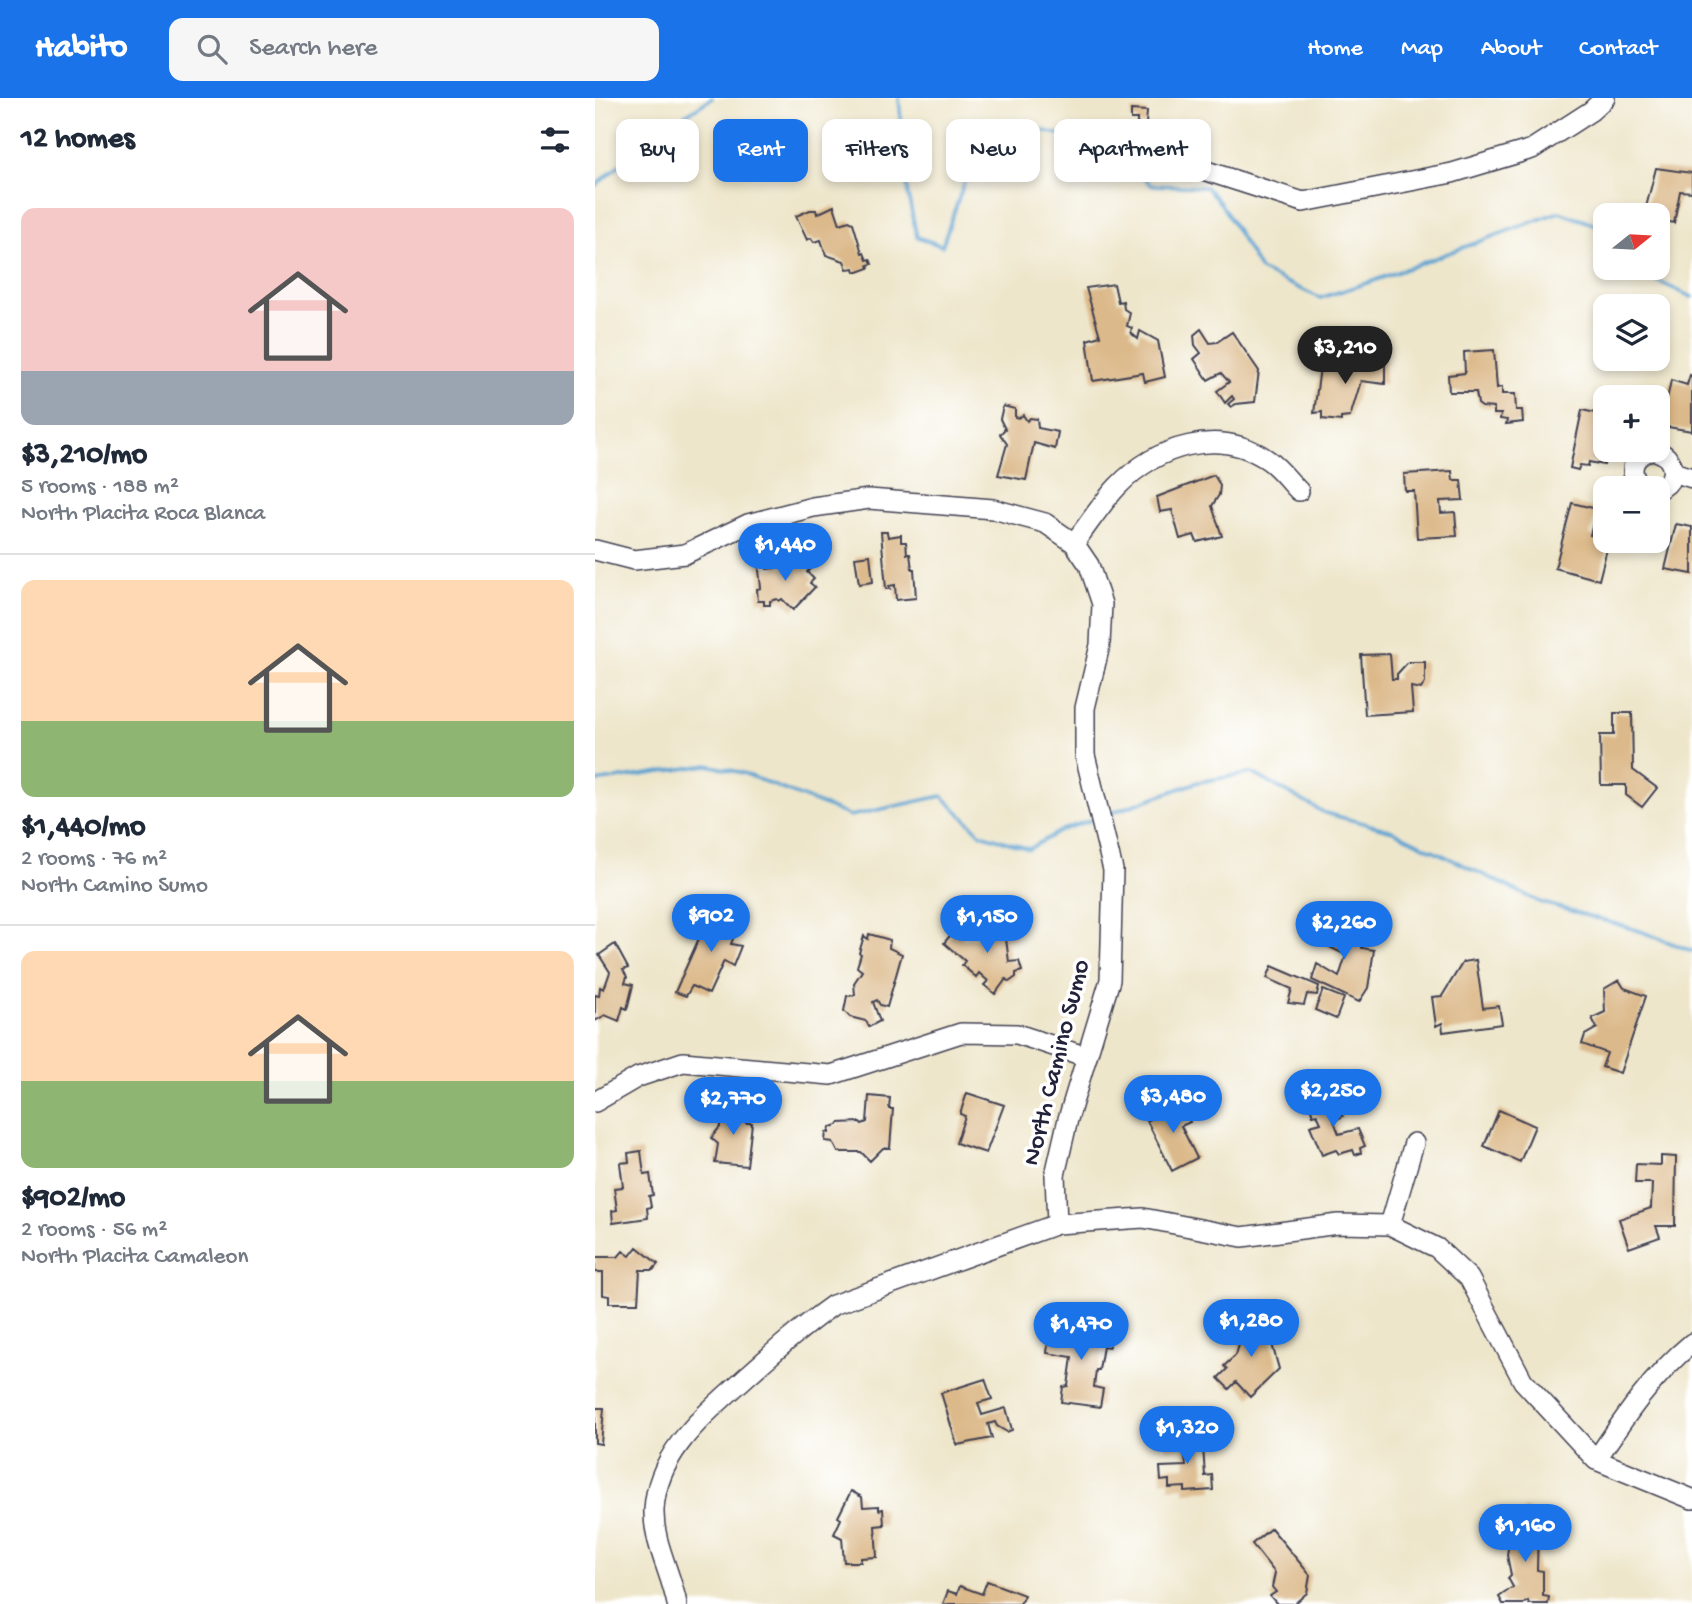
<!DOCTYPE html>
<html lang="en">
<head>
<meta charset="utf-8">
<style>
  :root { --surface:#fff; --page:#f6f6f7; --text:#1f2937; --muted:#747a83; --line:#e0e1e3; --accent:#1a73e8 }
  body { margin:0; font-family:"Gochi Hand",sans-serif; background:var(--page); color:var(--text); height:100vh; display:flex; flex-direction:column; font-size:26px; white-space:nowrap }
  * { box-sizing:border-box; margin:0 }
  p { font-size:23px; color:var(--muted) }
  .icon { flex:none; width:38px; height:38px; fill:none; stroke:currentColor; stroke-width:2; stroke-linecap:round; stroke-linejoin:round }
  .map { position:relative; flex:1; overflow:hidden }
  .panel { display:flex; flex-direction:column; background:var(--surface); width:595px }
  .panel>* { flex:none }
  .guide { position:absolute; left:21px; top:21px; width:665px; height:63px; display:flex; gap:14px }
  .needle { width:46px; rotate:72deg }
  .tools { position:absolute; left:998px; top:105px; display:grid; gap:14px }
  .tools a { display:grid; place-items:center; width:77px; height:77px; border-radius:14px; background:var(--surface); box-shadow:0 4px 10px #0003; font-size:35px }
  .price { position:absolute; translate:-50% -60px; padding:0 16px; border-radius:24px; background:var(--accent); color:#fff; font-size:23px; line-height:46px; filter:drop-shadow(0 2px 4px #0008) }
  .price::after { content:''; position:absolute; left:50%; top:42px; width:21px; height:16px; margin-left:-10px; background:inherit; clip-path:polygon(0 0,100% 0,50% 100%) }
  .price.on { background:#222; color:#fff }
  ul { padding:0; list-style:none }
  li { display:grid; align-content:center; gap:14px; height:371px; padding:0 21px }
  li+li { border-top:2px solid var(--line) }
  li span { display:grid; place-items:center; height:217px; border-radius:14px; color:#555 }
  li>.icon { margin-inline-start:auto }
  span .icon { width:126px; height:126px; fill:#fffc; stroke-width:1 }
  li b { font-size:30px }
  h2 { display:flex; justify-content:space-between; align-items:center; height:84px; padding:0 21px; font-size:30px }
  .chip { padding:0 24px; border-radius:14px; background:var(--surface); box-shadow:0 4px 10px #0003; font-size:24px; line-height:63px }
  .chip.on { background:var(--accent); color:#fff }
  header { display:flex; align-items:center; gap:42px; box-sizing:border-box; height:98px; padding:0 35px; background:var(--accent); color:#fff }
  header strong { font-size:33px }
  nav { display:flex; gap:38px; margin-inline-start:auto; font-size:24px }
  .search { width:490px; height:63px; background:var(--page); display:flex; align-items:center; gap:18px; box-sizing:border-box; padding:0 24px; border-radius:14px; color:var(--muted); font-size:26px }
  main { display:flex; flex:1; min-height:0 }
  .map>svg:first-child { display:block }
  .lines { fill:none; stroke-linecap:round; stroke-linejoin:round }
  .stream { stroke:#5aa2d1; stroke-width:3.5 }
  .building { fill:#dcb98a }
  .minor-casing { stroke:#413f51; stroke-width:22 }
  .minor { stroke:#fff; stroke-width:19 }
  .labels { text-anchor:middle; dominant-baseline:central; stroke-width:7; stroke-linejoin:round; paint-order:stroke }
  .street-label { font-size:26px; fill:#22223b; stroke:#fff }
</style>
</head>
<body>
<header>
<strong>Habito</strong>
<div class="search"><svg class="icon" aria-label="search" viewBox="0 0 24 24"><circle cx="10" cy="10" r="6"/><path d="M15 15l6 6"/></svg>Search here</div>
<nav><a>Home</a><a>Map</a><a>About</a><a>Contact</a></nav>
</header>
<main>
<section class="panel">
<h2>12 homes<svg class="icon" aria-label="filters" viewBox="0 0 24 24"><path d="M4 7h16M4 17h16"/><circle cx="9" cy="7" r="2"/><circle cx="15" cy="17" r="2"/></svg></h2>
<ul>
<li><span style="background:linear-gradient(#f6c9c9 75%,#9aa5b1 0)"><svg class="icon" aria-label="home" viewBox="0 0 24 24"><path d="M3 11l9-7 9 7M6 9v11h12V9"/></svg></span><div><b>$3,210/mo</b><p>5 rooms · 188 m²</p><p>North Placita Roca Blanca</p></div></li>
<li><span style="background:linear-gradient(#ffd9b3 65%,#8fb573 0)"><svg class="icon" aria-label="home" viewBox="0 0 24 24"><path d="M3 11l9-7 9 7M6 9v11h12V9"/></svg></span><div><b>$1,440/mo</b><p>2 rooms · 76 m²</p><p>North Camino Sumo</p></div></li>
<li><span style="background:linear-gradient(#ffd9b3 60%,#8fb573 0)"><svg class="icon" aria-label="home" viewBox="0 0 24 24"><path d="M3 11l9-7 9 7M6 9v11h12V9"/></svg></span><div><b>$902/mo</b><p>2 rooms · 56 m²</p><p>North Placita Camaleon</p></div></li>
</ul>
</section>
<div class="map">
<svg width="1097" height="1506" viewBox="0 0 1097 1506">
  <rect width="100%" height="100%" fill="#fff"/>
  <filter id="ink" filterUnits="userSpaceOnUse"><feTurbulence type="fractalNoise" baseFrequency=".0143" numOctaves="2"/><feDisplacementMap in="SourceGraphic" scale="14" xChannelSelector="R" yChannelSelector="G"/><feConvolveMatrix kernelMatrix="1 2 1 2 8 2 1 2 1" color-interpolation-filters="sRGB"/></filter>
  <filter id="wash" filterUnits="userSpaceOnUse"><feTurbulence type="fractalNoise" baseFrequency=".00686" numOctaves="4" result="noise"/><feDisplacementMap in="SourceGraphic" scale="28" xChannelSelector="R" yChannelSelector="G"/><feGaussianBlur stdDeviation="1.57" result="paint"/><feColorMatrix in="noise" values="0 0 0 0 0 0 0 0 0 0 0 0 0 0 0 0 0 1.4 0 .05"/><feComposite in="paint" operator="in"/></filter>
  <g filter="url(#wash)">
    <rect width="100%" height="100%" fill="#eee6cb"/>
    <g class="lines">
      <path class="stream" d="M304,0L313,97L322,139L347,148L380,54L403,33L440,31L517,48L556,87L611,89L626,106L665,172L725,200L778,183L964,114L1010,130
        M0,88L64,34L117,0
        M1044,170L1051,178L1097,199
        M0,684L113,667L148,675L255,718L347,698L386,736L434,751L467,732L499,721
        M513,716L603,684L657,675L730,715L798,733L945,804L1045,833L1097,853"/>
    </g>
    <g id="blocks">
      <path class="building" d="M536,12L552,13L551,26H542V21H536Z
        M1061,70L1097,75V94L1085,93L1079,125L1062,121V117H1049Z
        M239,108L245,126L254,123L258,125L267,155H269L272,162L275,161L277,166L273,167L274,170L263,174H260L259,170L252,171L249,163L231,157L226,142L219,144L216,140L212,142L201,118L215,112H221L222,116Z
        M519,186L523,204L528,203L529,211L535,215L532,228L537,230L536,235L543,241L545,233L563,243L570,279L550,284L548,275L498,283L492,242L505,238L491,190Z
        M606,231L615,245L622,244L637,234L664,273L660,304L641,306L636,309L633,306L639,301L637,298L630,305L622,293L634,284L626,275L613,282L599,261L606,255L600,247L599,237Z
        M899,252L902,290L907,289V296H920L921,312H927L928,324L911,326L912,322L905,321L906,316H899V310L887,309L883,306L881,294H854L853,277L870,275L869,254Z
        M781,256L790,258V286L766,283L755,319L746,320V323L727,321V314L719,315L726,262L771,269L770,261L781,262Z
        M1095,277L1097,278V333L1067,328L1070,318L1062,315L1066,299L1072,302L1076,282L1092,287Z
        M408,308L420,311V319L424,320L428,317L432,323L435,320L442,321L443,330L463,334L460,351L439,345L431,382L403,377L412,346L405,336L410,331L405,321Z
        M987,312L1010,317V352H1012L1009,367L994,364L993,368L985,367L983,372L975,370Z
        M857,373L858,382H866L868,402L845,403L846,415L860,414L862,438L822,440L819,393H810L809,376Z
        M619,377L625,387L624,397L617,408L627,438L602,444L599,437L585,441L577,412L565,414L562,399Z
        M977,405L1002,411L995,437L1007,440L1005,449L1013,447L1004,482L960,470Z
        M1081,426L1097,429V476L1070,471Z
        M286,434H292L293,439L306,437V444H311L312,456H315L317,471H319L321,500L301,502L300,487L294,488L295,491H291Z
        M275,457L278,484L264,486L260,459Z
        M163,463H171L172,471L181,470L180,465H185V469L214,463L218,468L212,474L219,481L215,485L220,489L198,512L187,501L184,503L182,501L175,503V507H169V503H163L162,491L166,490Z
        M795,556L797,581H802V576L813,564H830V584L826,591L816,589L818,614L770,617L766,557Z
        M1019,615H1037L1038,672L1062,690L1047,709L1031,697V687H1006L1005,637H1019Z
        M125,812L146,820L136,846L146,848L138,868L129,863L114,896L97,888L91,898L80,894L113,820L118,823Z
        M405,822V830L416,829L419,832L420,840L411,841L414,864L424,863L427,873L421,875V879L414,884L411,881L400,896L389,887L393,883L384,875L381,879L367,867L370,863L349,845L358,834L365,835L368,841L395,838L394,823Z
        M709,826L733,828L767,835V850L779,852L773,890L764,904L717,882L722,866L744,879L751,857L706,835Z
        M274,836L295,842L294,850L307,856L292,909L285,907L282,902L278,904L285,923L274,929L271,923L255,919L249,913L252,898L260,897L259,885L267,873L262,869L266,856L264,855L269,838L273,841Z
        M20,846L33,870L28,872L32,879L30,885L38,887L32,911L28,909L24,923L10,917L0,923V897L4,898L5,889L9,891L15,874L4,857Z
        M881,862L888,910L904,908L907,926L848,934L847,925L841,928L837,899L847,898L868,864Z
        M677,868L724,888L722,897L712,896L709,907L693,905L697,891L672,880Z
        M1024,882L1029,890L1051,898L1025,975L1007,969L1012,955L987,946L990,937L1002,930L997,920L1010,914L1009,891Z
        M728,892L749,900L741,921L720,912Z
        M372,995L409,1007L391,1055L361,1045L370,1018L365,1016Z
        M734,995L742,1016L746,1012L748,1018L739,1023L744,1036L763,1031L770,1048L765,1050L766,1055L760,1057L758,1052L744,1056L741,1052L727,1057L715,1028L726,1025L722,1016L718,1017L713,1003Z
        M274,998L295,1000L294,1011H298L295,1050H288L275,1063L266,1054H243L238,1044L230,1043L231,1034L234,1035L235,1029L243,1027L244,1025L265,1024L267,1026L272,1024Z
        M584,1001L595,1024L586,1028L602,1060L577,1073L552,1023L569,1014L567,1010Z
        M126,1007L145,1008L152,1012L151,1025H157L152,1068L120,1065L123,1046L116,1040L125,1029Z
        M904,1012L940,1028L925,1064L889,1048Z
        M46,1053L49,1077L55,1076L58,1097L54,1098L56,1109L52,1110L53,1120L18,1125L17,1113L22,1112L19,1090L28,1089L25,1065L34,1064L33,1055Z
        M1066,1058L1081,1059L1080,1128H1061L1065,1139L1034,1150L1024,1121L1056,1110L1057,1085H1040L1041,1066L1066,1067Z
        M42,1149L63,1166L58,1172H45L43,1205H14V1198L8,1197V1174H0V1159H23L28,1153L35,1158Z
        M663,1217L669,1240L675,1239L684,1271L655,1299L641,1284L634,1291L623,1280L632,1271L629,1268L641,1257L646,1240L643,1230L651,1228L649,1220Z
        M481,1228L516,1232L514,1249L508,1248L504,1272H501L499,1289L508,1291L505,1309L466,1304L468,1289L473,1288L477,1259L452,1255L454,1237L461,1238L462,1232L480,1234Z
        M390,1281L397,1301L383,1305L387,1317L411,1310L417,1332L412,1334L402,1328L400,1324L393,1326L397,1340L362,1347L346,1295Z
        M0,1310H9L6,1346L0,1345Z
        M596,1336V1341H601V1349L608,1348L610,1378L617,1377L618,1392L590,1394V1389L574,1390V1382L566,1383L565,1369L591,1368L589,1349L571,1351L570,1338Z
        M256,1393L267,1399L268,1409L284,1408V1412L288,1411L289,1427L280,1428L282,1459L266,1460V1464H249L247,1440L239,1436L246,1421L243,1419Z
        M932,1411L939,1417H947L948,1428H943L942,1472L948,1473V1498L954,1499L953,1506H934L933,1503L928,1506H908L904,1499L918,1489L913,1480L916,1477L912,1457L915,1438L924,1436L925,1426L920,1419Z
        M676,1430L715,1477L712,1495L699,1506H682L675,1498L681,1494L677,1489L680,1475L657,1446Z
        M392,1483L429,1497L425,1506H348L353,1493L362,1496L365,1488L387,1496Z"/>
    </g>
  </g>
  <g filter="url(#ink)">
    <use href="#blocks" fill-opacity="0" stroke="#413f51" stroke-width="2"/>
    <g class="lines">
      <defs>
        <path id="minor" d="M574,61L708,104L857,75L937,51L996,13L1010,0
          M1078,374L1097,380
          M1049,390C1043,386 1038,380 1038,372C1038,367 1041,361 1045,358C1068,339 1095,379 1062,392
          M479,445C493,427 506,406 522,389C561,348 624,328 673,362C685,370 694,383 704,393
          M0,452L39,462L90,456L153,426L218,409L274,401L398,411L450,425L479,445L494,467L507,506L505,547L490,610V657L518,772L515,882L473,1021L460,1077L462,1126L548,1120L647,1139L743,1126L795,1127L842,1150L874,1180L928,1283L1001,1362L1097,1401
          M0,1004L43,979L88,964L236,977L366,935L422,936L492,959
          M795,1127L819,1045
          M1001,1362C1029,1320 1058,1277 1097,1245
          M82,1506C76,1474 58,1445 59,1412C62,1353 111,1316 151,1279C179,1254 207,1229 238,1207L462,1126"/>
      </defs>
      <use href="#minor" class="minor-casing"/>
      <use href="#minor" class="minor"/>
    </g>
  </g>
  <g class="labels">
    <g class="street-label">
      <text transform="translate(463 965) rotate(-76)">North Camino Sumo</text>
    </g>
  </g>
</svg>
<div class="tools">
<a><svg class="needle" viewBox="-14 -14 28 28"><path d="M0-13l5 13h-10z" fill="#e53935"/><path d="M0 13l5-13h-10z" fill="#747a83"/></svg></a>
<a><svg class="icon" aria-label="layers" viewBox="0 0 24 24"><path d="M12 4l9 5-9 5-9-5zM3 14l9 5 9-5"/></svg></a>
<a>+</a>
<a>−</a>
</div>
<b class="price on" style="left:750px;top:288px">$3,210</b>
<b class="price" style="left:190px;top:485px">$1,440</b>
<b class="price" style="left:116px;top:856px">$902</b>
<b class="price" style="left:392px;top:857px">$1,150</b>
<b class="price" style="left:749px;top:863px">$2,260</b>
<b class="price" style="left:738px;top:1031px">$2,250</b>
<b class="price" style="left:578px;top:1037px">$3,480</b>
<b class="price" style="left:138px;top:1039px">$2,770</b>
<b class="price" style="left:656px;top:1261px">$1,280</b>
<b class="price" style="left:486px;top:1264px">$1,470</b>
<b class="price" style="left:592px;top:1368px">$1,320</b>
<b class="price" style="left:930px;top:1466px">$1,160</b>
<div class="guide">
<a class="chip">Buy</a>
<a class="chip on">Rent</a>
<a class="chip">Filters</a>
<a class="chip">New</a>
<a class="chip">Apartment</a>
</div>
</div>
</main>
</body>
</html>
